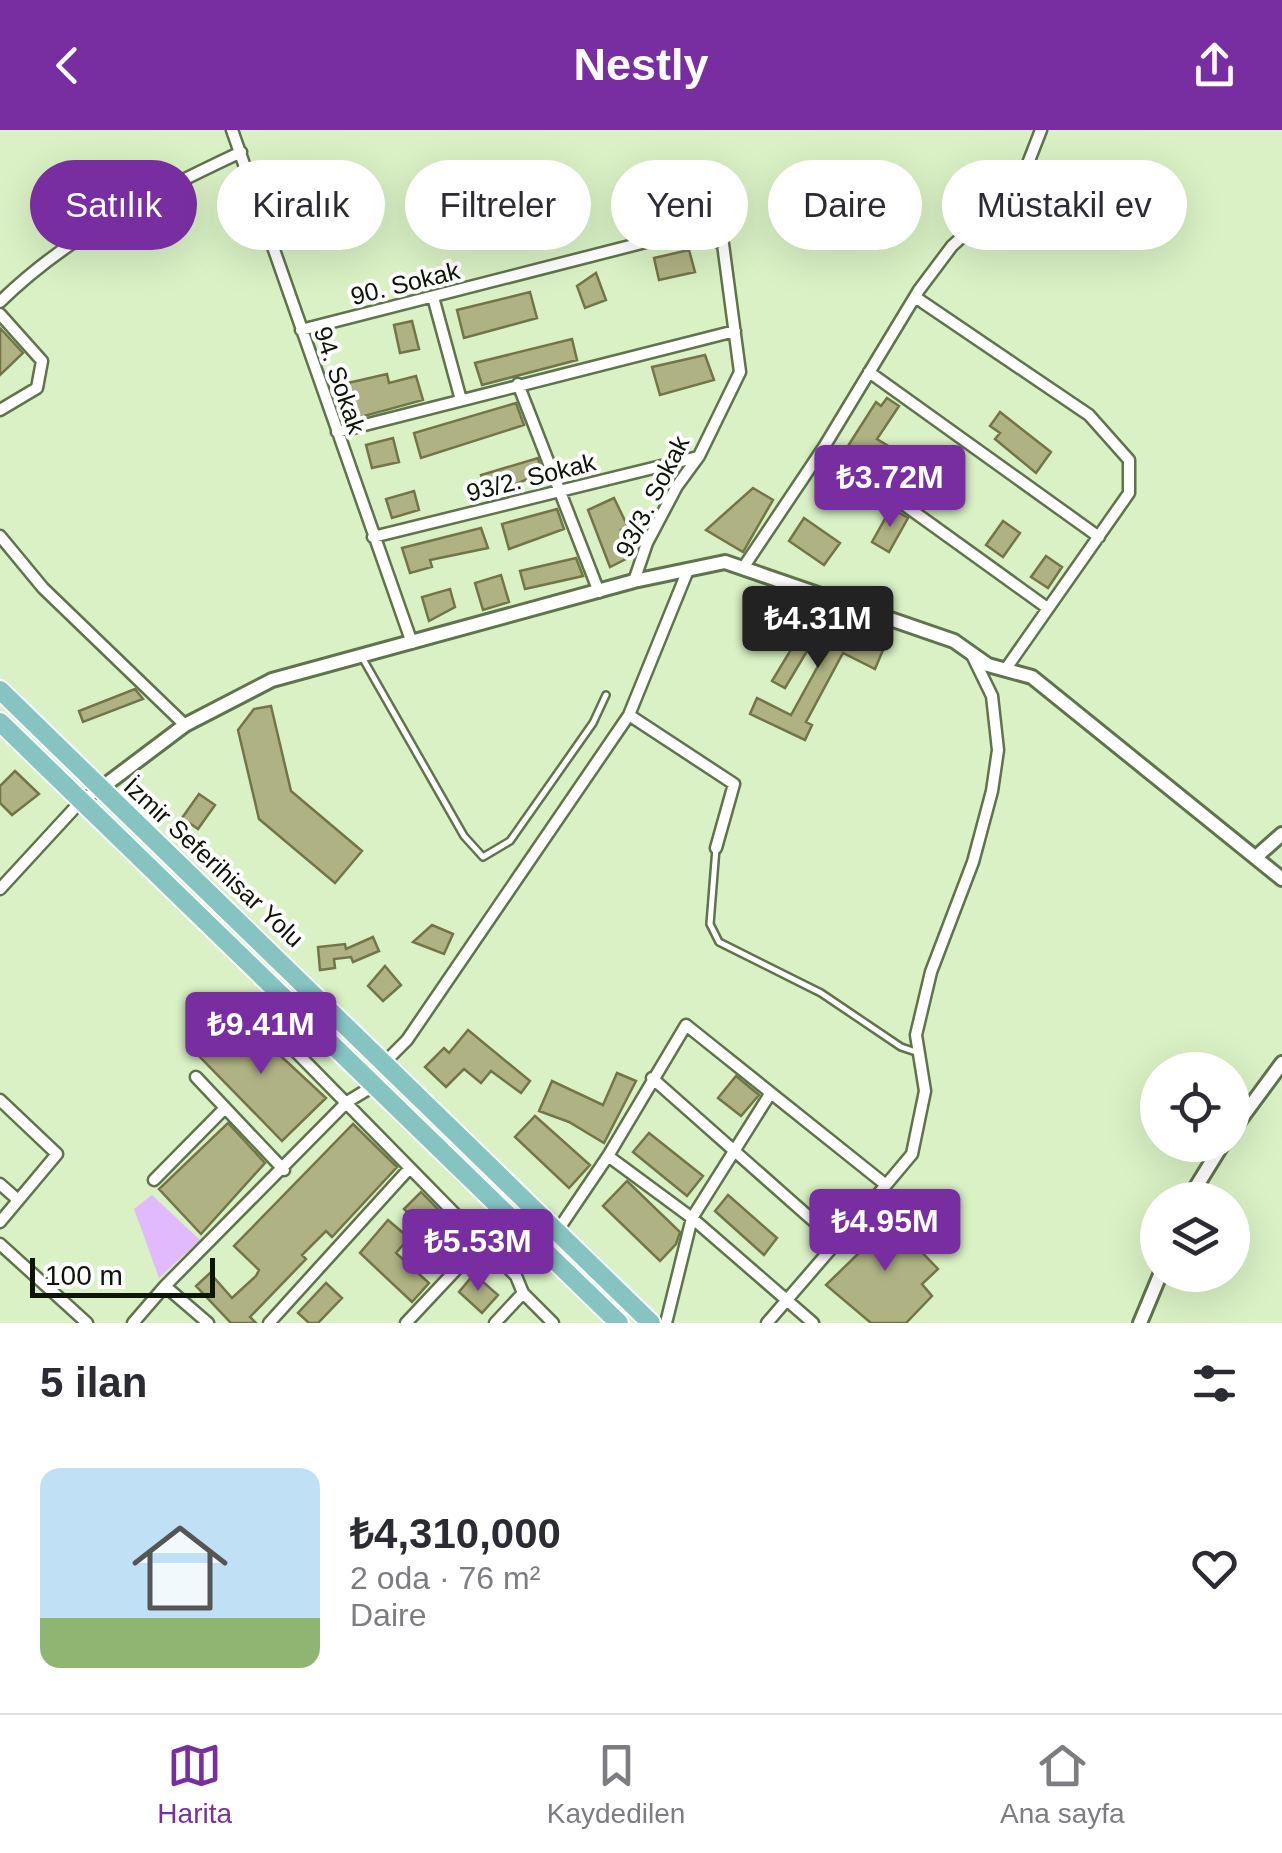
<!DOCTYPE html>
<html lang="tr">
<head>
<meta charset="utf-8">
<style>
  :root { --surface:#fff; --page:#f2f2f3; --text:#2b2b33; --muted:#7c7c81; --line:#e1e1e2; --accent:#782ea1 }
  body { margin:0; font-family:Helvetica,sans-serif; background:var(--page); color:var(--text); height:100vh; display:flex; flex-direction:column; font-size:38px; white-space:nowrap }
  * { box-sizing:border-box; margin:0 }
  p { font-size:32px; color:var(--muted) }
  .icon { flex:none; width:55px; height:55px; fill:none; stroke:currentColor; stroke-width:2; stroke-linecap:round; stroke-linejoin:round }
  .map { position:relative; height:1193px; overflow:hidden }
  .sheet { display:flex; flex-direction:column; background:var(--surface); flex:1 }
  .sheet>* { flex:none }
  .banner { position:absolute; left:30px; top:30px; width:1222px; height:90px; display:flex; gap:20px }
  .tools { position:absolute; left:1140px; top:922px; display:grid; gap:20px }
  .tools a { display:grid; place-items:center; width:110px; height:110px; border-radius:50%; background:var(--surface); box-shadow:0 10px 40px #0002; font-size:50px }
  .scale { position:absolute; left:30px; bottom:25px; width:185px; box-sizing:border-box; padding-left:10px; border:5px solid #0d1506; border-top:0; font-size:28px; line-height:35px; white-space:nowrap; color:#0d1506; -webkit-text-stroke:8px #fff; paint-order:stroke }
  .price { position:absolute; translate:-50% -85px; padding:0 22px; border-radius:10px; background:var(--accent); color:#fff; font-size:32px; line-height:65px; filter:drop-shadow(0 2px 5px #0008) }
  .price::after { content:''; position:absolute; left:50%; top:60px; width:30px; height:22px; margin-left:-15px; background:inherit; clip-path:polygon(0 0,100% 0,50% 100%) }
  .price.on { background:#222; color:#fff }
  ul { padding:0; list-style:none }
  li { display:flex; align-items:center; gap:30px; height:250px; padding:0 40px }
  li+li { border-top:2px solid var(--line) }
  li span { display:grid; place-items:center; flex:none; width:280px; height:200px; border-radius:20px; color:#555 }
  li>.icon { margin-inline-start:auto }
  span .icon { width:120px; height:120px; fill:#fffc; stroke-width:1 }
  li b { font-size:42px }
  h2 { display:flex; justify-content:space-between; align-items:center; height:120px; padding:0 40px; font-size:42px }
  .tag { padding:0 35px; border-radius:45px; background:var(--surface); box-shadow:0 10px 40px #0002; font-size:35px; line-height:90px }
  .tag.on { background:var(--accent); color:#fff }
  header { display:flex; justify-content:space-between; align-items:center; height:130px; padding:0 40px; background:var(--accent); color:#fff; font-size:45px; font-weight:700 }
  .menu { display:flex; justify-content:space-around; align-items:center; height:140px; border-top:2px solid var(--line); background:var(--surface); font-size:28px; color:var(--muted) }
  .menu a { display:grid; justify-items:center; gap:5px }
  .menu .on { color:var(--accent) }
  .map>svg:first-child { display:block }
  .green { fill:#e1bafd }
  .building { fill:#afb283; stroke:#737548; stroke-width:2.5 }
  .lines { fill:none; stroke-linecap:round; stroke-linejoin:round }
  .service-casing { stroke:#5f734c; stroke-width:10 }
  .minor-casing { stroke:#5f734c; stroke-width:15 }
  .tertiary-casing { stroke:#5f734c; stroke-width:18 }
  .primary-casing { stroke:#fff; stroke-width:22 }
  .service { stroke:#fff; stroke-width:5 }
  .minor { stroke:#fff; stroke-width:10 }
  .tertiary { stroke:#fff; stroke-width:12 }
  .primary { stroke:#85c4c1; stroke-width:18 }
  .labels { text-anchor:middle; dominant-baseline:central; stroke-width:8; stroke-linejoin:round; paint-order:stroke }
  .street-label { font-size:25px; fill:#0d1506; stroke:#fff }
</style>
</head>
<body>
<header><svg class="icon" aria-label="back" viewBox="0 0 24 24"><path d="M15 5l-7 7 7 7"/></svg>Nestly<svg class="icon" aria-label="share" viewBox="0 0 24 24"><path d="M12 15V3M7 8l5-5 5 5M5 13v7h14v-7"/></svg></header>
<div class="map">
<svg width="1282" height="1193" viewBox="0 0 1282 1193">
  <rect width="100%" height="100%" fill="#d9f1c4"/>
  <path class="green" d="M152,1065L200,1110L159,1148L134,1079Z"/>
  <path class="building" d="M689,120L695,142L659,150L654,128Z
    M596,143L606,170L585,178L577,156Z
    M530,162L537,188L464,208L457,180Z
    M412,191L419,219L400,223L394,195Z
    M0,198L23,223L0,245Z
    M572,209L577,230L482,255L475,233Z
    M705,225L714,250L660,265L652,237Z
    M387,244L389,253L416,246L423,270L346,291L339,255Z
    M887,268L899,276L877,309L927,340L914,361L848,316L876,272L881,276Z
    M516,273L524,295L421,328L414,303Z
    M1000,282L1051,322L1036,343L995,309L1000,303L990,296Z
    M393,308L399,332L372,338L366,315Z
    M538,328L542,343L488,366L481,345Z
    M753,358L773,370L743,422L706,400Z
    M414,361L419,380L392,388L386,369Z
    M614,368L628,397L621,400L634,425L610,437L588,380Z
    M891,378L908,388L889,422L872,412Z
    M557,379L564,399L509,419L502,394Z
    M804,388L840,413L824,435L789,411Z
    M1003,391L1020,403L1003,427L986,415Z
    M481,398L488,418L430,430L432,437L410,443L402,418Z
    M1046,426L1062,437L1048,458L1031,447Z
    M576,428L583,446L525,459L520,441Z
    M501,445L509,472L483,480L475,453Z
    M450,459L455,477L429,491L422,467Z
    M816,478L829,485L822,497L859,518L872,493L891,501L875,539L843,523L806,592L812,595L805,610L750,584L757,568L791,585L830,514L816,506L785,558L772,551Z
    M135,559L143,569L83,592L79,581Z
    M271,576L291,661L362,721L335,753L259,689L238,600L254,579Z
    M15,641L39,664L12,685L0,673V656Z
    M199,664L215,675L198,699L182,688Z
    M432,795L453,804L444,824L413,812Z
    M373,807L379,821L353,832L351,827L334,829L335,838L320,840L318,817L345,814L346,819Z
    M385,836L401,855L383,871L368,856Z
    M242,882L273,912L269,915L326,968L282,1011L198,925Z
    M468,900L530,951L521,963L491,941L481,953L464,939L446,957L425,937L444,918L449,923Z
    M617,943L636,951L604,1013L569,992L539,981L552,951L603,975Z
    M736,946L759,965L741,986L718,968Z
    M535,986L590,1035L569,1058L515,1007Z
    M228,993L265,1033L201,1104L159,1059Z
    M353,994L397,1037L332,1107L326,1101L302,1125L306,1129L250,1187L256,1193H231L196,1156L210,1143L232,1168L256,1146L259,1140L234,1116Z
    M649,1003L703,1046L687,1066L633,1022Z
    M627,1051L680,1102L676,1114L660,1131L603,1076Z
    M421,1062L470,1112L454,1128L404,1079Z
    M728,1065L777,1108L764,1125L715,1081Z
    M880,1079L938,1139L922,1154L932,1166L906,1193H871L826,1155L862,1120L851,1109Z
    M388,1090L409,1108L396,1123L429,1153L412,1172L360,1123Z
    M474,1144L498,1165L482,1183L459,1162Z
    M326,1153L342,1168L318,1193H309L298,1183Z"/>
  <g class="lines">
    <defs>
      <path id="service" d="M363,529L464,706L483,727L510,711L593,593L606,565
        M716,718L710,794L719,812L821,863L901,917L916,922"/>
      <path id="minor" d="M232,0L412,513
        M433,167L461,270
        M915,167L1089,285L1129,330V363L1005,540
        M0,172C69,104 154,63 241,22
        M0,184L42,231L37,258L0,280
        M301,200L673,105L703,104L723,114L740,242L699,326L677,356L647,413L634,451
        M869,242L1099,407
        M518,254L599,462
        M337,302L735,201
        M824,317L1046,477
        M0,406L43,458L185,595
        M373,407L698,327
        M743,438L824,317L919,160L952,116L1020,54L1041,0
        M629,585L734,654L716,718
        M0,759L82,670L100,659
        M246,871L516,1146L523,1163L553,1193
        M386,931L407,910L629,585L688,440
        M196,947L284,1040
        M652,948L835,1110
        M0,970L57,1024L0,1092
        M608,1026L692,1088L813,1193
        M154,1050L225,978
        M0,1054L17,1069
        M886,1055L912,1024L925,961L916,905L931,842L973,732L992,661L998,620L992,566L972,525
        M558,1100L608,1026L686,895L886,1055L767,1193
        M0,1114L87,1193
        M133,1193L165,1156
        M208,1193L165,1156L347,972L375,955
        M269,1193L408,1040
        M406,1193L482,1112
        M495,1193L523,1163
        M666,1193L692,1088L770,964"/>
      <path id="tertiary" d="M100,659L185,595L272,550L634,451L725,432L954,511L988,535L1032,547L1282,749
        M1256,727L1282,704
        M1232,1001L1282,933
        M1188,1070L1222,1015
        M1140,1193L1160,1145"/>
      <path id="primary" d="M0,560L651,1193
        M0,592L619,1193"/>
    </defs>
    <use href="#service" class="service-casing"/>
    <use href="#minor" class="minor-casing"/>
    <use href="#tertiary" class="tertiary-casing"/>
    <use href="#primary" class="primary-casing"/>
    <use href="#service" class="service"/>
    <use href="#minor" class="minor"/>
    <use href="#tertiary" class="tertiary"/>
    <use href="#primary" class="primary"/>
  </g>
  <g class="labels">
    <g class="street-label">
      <text transform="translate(405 153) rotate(-14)">90. Sokak</text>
      <text transform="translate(340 250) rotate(71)">94. Sokak</text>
      <text transform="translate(531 347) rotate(-14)">93/2. Sokak</text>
      <text transform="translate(652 366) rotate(-63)">93/3. Sokak</text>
      <text transform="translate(214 732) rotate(43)">İzmir Seferihisar Yolu</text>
    </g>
  </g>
</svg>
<div class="tools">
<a><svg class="icon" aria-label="locate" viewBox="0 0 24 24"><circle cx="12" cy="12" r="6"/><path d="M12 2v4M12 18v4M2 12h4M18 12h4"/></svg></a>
<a><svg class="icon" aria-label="layers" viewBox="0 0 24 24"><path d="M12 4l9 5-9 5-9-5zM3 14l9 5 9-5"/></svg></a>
</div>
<div class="scale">100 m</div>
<b class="price" style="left:890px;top:400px">₺3.72M</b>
<b class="price on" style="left:818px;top:541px">₺4.31M</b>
<b class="price" style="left:261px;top:947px">₺9.41M</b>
<b class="price" style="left:885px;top:1144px">₺4.95M</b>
<b class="price" style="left:478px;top:1164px">₺5.53M</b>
<div class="banner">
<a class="tag on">Satılık</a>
<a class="tag">Kiralık</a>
<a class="tag">Filtreler</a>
<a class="tag">Yeni</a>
<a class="tag">Daire</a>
<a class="tag">Müstakil ev</a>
</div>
</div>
<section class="sheet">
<h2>5 ilan<svg class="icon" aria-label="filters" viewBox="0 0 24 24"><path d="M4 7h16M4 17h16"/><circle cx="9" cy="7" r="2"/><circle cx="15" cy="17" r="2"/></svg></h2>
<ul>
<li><span style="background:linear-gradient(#bfe0f5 75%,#8fb573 0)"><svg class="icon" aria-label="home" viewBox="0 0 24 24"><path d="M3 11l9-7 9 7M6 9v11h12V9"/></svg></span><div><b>₺4,310,000</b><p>2 oda · 76 m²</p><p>Daire</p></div><svg class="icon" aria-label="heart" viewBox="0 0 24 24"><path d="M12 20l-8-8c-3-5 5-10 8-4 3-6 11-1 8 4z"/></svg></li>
</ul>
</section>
<nav class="menu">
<a class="on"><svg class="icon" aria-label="map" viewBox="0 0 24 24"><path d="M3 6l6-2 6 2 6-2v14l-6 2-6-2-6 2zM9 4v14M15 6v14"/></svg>Harita</a>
<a><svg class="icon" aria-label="saved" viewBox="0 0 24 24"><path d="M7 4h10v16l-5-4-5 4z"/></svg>Kaydedilen</a>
<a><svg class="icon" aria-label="home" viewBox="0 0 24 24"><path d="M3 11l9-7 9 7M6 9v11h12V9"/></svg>Ana sayfa</a>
</nav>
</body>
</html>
